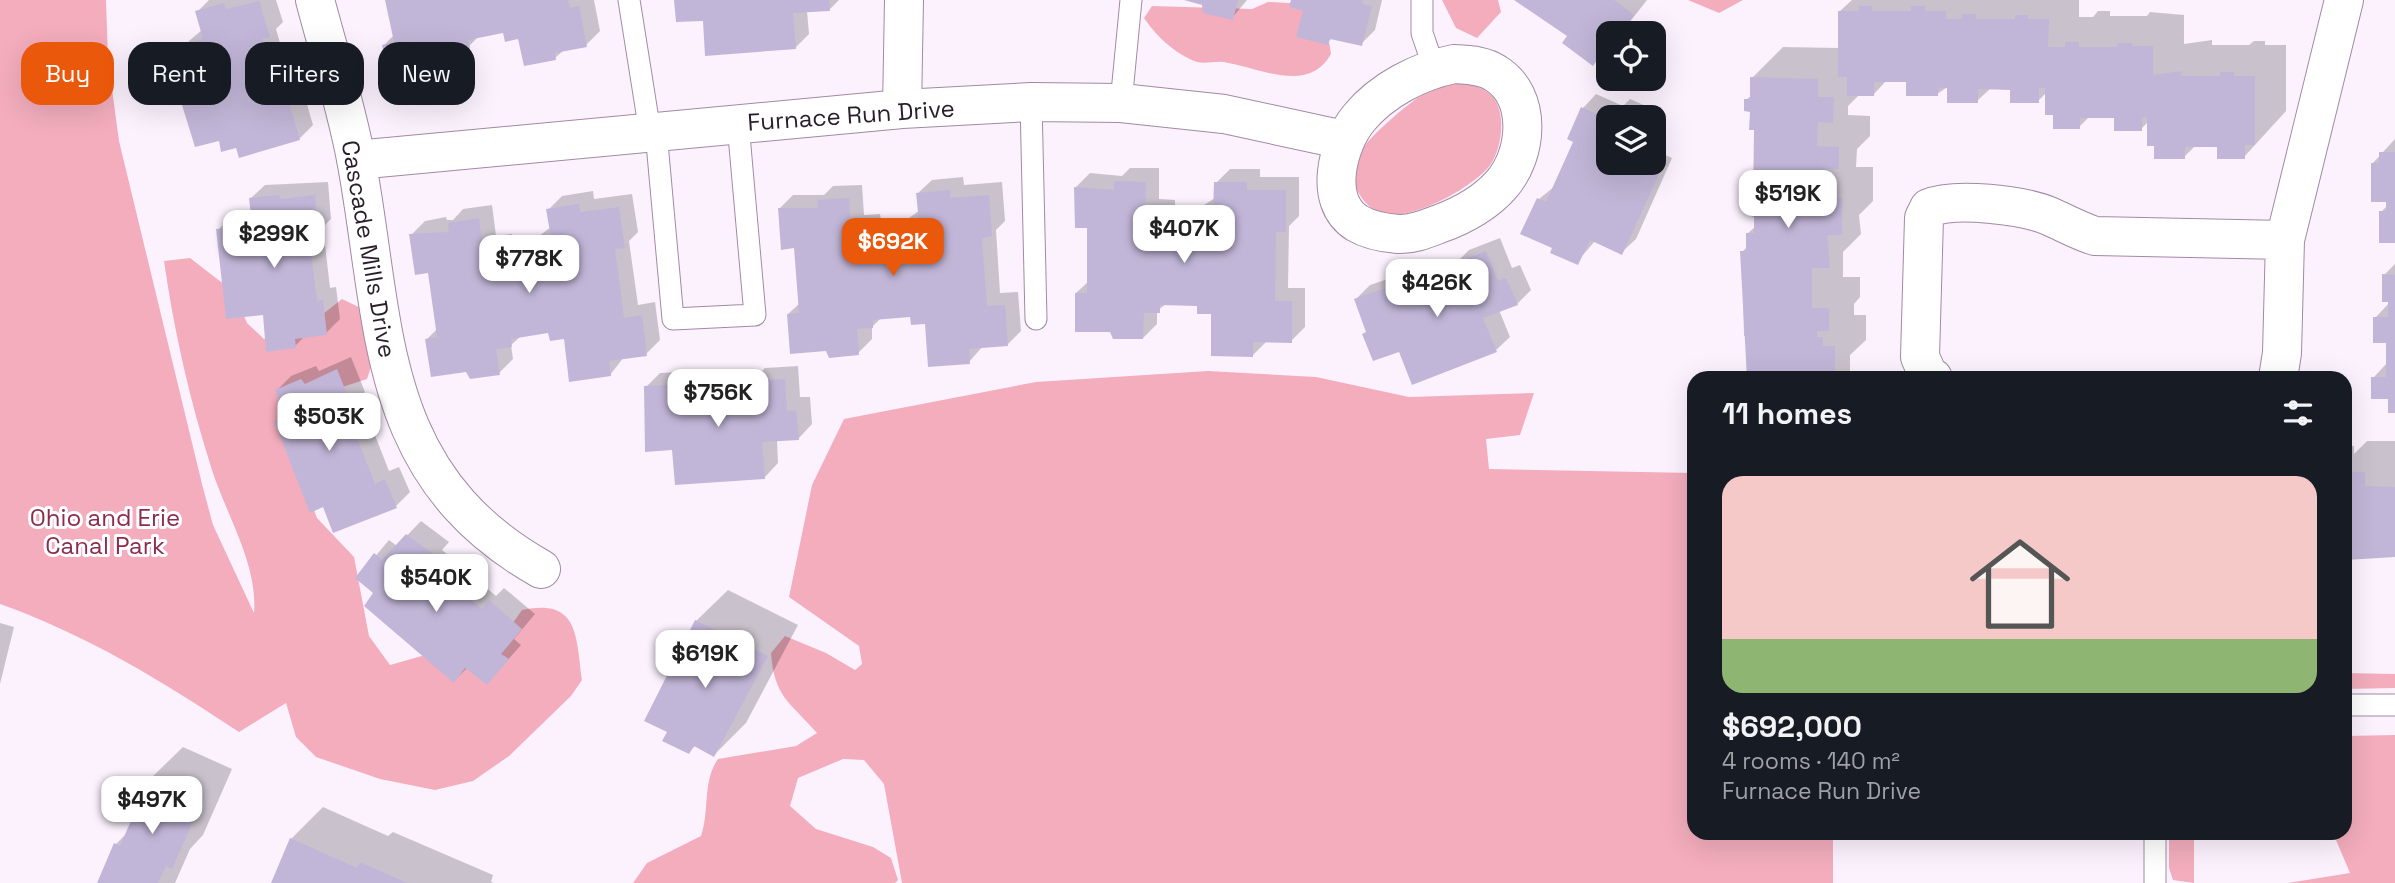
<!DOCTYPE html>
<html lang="en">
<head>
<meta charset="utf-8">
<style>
  :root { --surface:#171b24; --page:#242831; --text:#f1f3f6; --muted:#9ea1a6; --line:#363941; --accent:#ea580c }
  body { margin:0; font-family:"Space Grotesk",sans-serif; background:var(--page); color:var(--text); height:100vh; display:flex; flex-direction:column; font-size:26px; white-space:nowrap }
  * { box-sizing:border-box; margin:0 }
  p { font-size:23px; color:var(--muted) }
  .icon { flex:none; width:38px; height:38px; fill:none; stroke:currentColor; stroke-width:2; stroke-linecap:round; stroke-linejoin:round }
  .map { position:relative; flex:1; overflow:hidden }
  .sheet { position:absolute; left:1687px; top:371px; width:665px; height:469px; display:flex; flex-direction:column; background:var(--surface); border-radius:21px; box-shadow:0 7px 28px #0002 }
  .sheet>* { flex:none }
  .banner { position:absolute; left:21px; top:42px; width:665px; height:63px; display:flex; gap:14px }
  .controls { position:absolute; left:1596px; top:21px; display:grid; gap:14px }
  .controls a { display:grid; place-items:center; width:70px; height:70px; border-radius:14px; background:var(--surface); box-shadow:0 7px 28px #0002; font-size:35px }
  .price { position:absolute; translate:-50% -60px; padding:0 16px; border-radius:14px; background:#fff; color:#222; font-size:23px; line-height:46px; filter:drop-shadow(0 2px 4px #0008) }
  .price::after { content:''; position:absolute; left:50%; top:42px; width:21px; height:16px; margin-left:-10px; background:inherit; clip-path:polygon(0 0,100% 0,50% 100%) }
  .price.active { background:var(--accent); color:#fff }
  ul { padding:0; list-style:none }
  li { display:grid; align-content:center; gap:14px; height:371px; padding:0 35px }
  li+li { border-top:2px solid var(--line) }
  li span { display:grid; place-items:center; height:217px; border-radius:21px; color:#555 }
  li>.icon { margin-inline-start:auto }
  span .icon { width:126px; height:126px; fill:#fffc; stroke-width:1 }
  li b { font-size:30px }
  h2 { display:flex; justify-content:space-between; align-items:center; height:84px; padding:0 35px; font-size:30px }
  .chip { padding:0 24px; border-radius:21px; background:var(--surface); box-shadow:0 7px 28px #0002; font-size:24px; line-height:63px }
  .chip.active { background:var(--accent); color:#fff }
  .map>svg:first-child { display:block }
  .green { fill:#f3adbd }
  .shadow { fill:#0003 }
  .building { fill:#c2b6d8 }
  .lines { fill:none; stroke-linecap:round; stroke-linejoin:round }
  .service-casing { stroke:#a189a5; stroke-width:23 }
  .minor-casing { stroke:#a189a5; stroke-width:40 }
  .service { stroke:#fff; stroke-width:21 }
  .minor { stroke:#fff; stroke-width:38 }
  .labels { text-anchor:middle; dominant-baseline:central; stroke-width:6; stroke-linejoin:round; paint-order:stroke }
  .street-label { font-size:24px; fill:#281e29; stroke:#fff }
  .park-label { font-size:24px; fill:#8c2c4c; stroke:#fff }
</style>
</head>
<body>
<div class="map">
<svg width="2395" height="883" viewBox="0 0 2395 883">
  <rect width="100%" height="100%" fill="#fcf2fe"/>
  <path class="green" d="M0,0H106L108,59L119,141L202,484L213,525L254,613C258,565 227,516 212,470C190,402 174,331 164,261L190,258L234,292L247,323L264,339L318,318L342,299L367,311L374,358L367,379L281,407L284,433L317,518L354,557L369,636L390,665L443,650L484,664L522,610C579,598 576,636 582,680L571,696L509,756L473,781L435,790L380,779L316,757L296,737L286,703L239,732C164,682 85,634 0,604Z
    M1442,0H1498L1501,12L1477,38L1456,28Z
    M1688,0H1743L1719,13Z
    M1268,2L1307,4L1328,36L1331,54C1308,95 1258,67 1223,62C1215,61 1205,64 1197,62C1175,54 1156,36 1144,18L1152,6L1252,9Z
    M1457,81C1469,84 1481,86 1491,95C1508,111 1502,153 1487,169C1466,190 1431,208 1403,214C1390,217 1373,212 1365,202C1355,190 1351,177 1355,162C1359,143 1413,99 1431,89C1439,85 1448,83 1457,81Z
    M1208,371L1316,377L1409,397L1534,393L1520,435L1486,439L1489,469L1694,473V833H1833V883H902L884,784L864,760L843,759L798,778L790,806L816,829L873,847L891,858L898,880L895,883H633L647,863L701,836C710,810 702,782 718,759L796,746L817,733C790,702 774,697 771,653L785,636L826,653L855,670L862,664L859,646L789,597L812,485L844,419L1036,382Z
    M2345,673L2395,674V688L2345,689Z
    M2395,735V883H2288L2350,873L2333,833H2345V736Z
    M2169,833H2194V883L2173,880L2169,868Z"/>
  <path class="shadow" d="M209,0H276L283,22L276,29L293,89L302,87L313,125L299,139L237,146L220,139L169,58L202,30L197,12Z
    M386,0H594L600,31L586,45L564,50L555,58L505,31L479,36L469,46L472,61L459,75L426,74L383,46L394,35Z
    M676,0H839L829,10L807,11L809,34L795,48L704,19Z
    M1187,0H1247L1232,18L1204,4Z
    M1292,0H1382L1375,30L1361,44L1332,38L1327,43L1305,9Z
    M1518,0H1647L1621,33H1608V49L1593,64L1569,35Z
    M1852,0H2079V17H2093L2098,11H2110V16H2147L2150,12L2184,15V44L2212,40V45H2249L2254,41H2265V45H2286V111L2244,157L2219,145H2196L2184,157L2156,144L2148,122L2141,129L2115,116H2090L2079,127L2055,114L2047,92L2038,101L2012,88H1991L1977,101L1949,86L1937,94L1908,80H1887L1874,94H1860L1848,106V115L1870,116V136L1857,149L1856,167H1873V201L1859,215L1861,234L1843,252V277H1860V297L1854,304V315H1866V340L1850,355V378H1869H1749V336H1744L1742,252L1748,246V233L1756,226L1750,202L1755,197L1756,128L1746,100L1752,95V78L1783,47L1840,48V11Z
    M1596,94L1623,106L1630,99L1655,110L1651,117H1608V163H1654V150L1672,158L1636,239L1622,252L1595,241L1577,262L1555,247L1539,199L1555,186L1575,141L1583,108Z
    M2395,139V241L2381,212L2388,205L2372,164Z
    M1130,168H1159V199L1175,200V205H1204L1215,198L1216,183L1230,169H1260V177H1299V216L1289,226L1288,288H1305V327L1291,341L1268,340L1253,355L1213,312L1199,304L1167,303L1157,311V324L1143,338L1112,330L1076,293L1089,281V226L1076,187L1090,173L1122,176Z
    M963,177L964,185L1002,182L1005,221L996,230L1000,293L1018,292L1021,331L1007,345L983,346L969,362L927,323L912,315L881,318L872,327V339L858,353L827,349L788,314L800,303L796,246L779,209L793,195H824L833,186L862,185L864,215L880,214L881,220L909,218L920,210L918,193L932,180Z
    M328,182L331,219L323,227L330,288L336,287L340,319L326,333L305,336L295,346L264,313L218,230L232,216L252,214L251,198L265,185Z
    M593,191L594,199L632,194L638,232L629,241L638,305L655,302L660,340L646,354L624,357L610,375L565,337L550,331L521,336L511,345L513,359L499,373L467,371L427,339L438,328L429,271L411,235L425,221L446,217L447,220H453L463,209L492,205L496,236L512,234L513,239L539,236L551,227L548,210L562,196Z
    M1500,238L1512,268L1520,265L1531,290L1517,304L1499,310L1510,337L1496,350L1368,331L1356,299L1370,285L1405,273L1408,281L1458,261L1469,250Z
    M2395,264V411L2389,397L2373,378L2388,362V341L2375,318L2392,300L2384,275Z
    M351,357L365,392L360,397L389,471L399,467L410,492L396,506L324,504L276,422L285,413L277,390L291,376L316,366L319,371Z
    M798,366L800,397H810L812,424L799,438L777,440L778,463L765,477L673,449L646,387L660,373L697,371L698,380L758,375L765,368Z
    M2367,441H2395V555L2345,554V446H2354V454Z
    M421,521L449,542L442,550L496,596L504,588L535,614L514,639L521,645L500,669L468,667L454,681L376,593L357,578L389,540L397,546Z
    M728,590L798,625L746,723L714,755L696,745L689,752L669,731L696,621Z
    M0,623L14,627L0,684Z
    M183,747L232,769L203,835L190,849L175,883H99L116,844L128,832L151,778Z
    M323,807L388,836L393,832L493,875L491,882L494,883H273L291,839Z"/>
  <path class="building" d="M385,0H568L570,8L579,6L587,47L555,53L556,60L524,66L518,39L505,42L503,33L468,40L470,48L454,51L459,77L429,82L425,76L390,84L382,45L394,42Z
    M674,0H829L830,11L793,13L796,49L705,56L703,21L676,22Z
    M1184,0H1238L1233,20L1203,13L1202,5Z
    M1291,0H1363L1362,4L1372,6L1362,46L1330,39L1328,45L1296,37L1303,11L1289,7Z
    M1514,0H1614L1634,15L1622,33H1608V45L1593,66L1562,43L1567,36Z
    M259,1L270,37L262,39L280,102L288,100L300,140L239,158L236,148L221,152L219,141L195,147L167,57L187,51L186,44L203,39L195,11L224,3L226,9Z
    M1859,6H1872V11H1911V6H1925V11H1946V19H1962V14H1976V19H2015V15H2028V19H2049L2048,47H2065V42H2079V47H2117V43H2132V46H2153V75L2181,71V76H2220V72H2234V76H2255V145H2245V159H2217V147H2185V159H2154V146H2147V117H2142V131H2114V118H2080V129H2053V115H2045V88H2039V103H2010V90L1978,89V103H1947V88H1939V82L1938,96H1906V82H1874V96H1847V77H1838V11H1859Z
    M1750,77L1818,79V97H1834L1833,123L1818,122L1817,146L1839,147V169H1826L1825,198H1842V235H1827L1830,268H1812V308H1829V331H1817V337H1823V346H1835V373L1820,372L1819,378H1747L1740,251H1746V233H1754V217L1749,215V201H1753L1754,130H1749L1750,112L1744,111V99H1750Z
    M1581,107L1608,119V163H1637L1660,172L1622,255L1590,240L1578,265L1550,253L1552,248L1520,234L1537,198L1546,202L1573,142L1567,139Z
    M2379,152H2395V243H2379V211H2386V202H2371V163H2379Z
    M1114,181L1146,182L1145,212L1161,213V218H1195V211L1213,212L1214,182H1247V190H1286V232H1276L1275,301H1292V343L1253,342V357L1211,356V314H1197V306L1160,305V313H1144L1143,339H1113L1110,332H1075V293H1087V228H1075L1074,187L1114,190Z
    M950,190V198L989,195L992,236L982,238L987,306L1005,305L1008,346L969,349L970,364L928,367L925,324L911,325L910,317L873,320V328L857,329L859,355L829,358L826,351L790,354L787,314L799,313L794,248L781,250L778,208H818L817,200L849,198L851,228L867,227V233L901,230L900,223L919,222L916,193Z
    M279,195L280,199L315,195L318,235L309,236L317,301L323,300L327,335L295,339L296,348L266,352L263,315L226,319L216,229L252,225L249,198Z
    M579,204L580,212L619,207L625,248L615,249L624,318L642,315L647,356L609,361L611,376L569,382L564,339L550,341L548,333L511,339L512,347L496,349L500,375L470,379L466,372L431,377L425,339L437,337L428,273L415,275L409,234L449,232L448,223L479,218L483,249L499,246L500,252L533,248L532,240L551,238L546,209Z
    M1486,251L1498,281L1506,278L1518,305L1483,318L1497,352L1412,385L1399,352L1373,361L1362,334L1366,332L1354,299L1391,286L1394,294L1455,270L1453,264Z
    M2382,274L2395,275V413H2388V399H2371V377H2386V343H2373V317H2388V302H2382Z
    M337,369L352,407L346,410L375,484L385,479L397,508L333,533L323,507L310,513L274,421L285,417L275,390L301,379L305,384Z
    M785,379L787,411L796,410L799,440L762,442L765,479L675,485L672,450L645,452L644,386L684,384L685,393L750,387L749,381Z
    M2345,472H2365V486L2395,487V557L2346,560Z
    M406,534L437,557L430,565L482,609L489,600L522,629L501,654L509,659L487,685L465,668L454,683L364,606L373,593L355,578L374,553L382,560Z
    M695,620L768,656L714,757L694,746L689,754L662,741L667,732L644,721Z
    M150,777L202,800L172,869L166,866L158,883H97L114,843L120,846Z
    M290,838L357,868L360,862L407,883H271Z"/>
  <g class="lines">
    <defs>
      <path id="service" d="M629,0L650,132
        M1422,0V33L1434,68
        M1031,102L1036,319
        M1121,103L1131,0
        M656,132L673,319L755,315L738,124
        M2345,705H2395
        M2155,833V883"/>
      <path id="minor" d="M315,0C329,53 346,106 356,159C387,325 373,474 541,569
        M1454,64C1468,65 1483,65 1495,73C1533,96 1528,155 1501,185C1485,203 1461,216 1439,224C1426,229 1412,235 1398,234C1384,233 1369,230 1357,223C1322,201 1338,143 1359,118C1382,90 1419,71 1454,64Z
        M902,109L904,0
        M356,160L902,109L1031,102L1121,103L1224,114L1344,140
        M2285,240L2344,0
        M1933,378L1928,375L1920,357L1924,218L1929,208C1955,197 2023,205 2049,216C2065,223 2079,231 2095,236L2285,240L2282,353L2278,378"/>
    </defs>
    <use href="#service" class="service-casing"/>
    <use href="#minor" class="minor-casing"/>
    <use href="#service" class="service"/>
    <use href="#minor" class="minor"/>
  </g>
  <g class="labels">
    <g class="street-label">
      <text transform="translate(851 115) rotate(-4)">Furnace Run Drive</text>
      <text transform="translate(369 249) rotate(80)">Cascade Mills Drive</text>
    </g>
    <g class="park-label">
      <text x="105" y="517">Ohio and Erie<tspan x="105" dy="28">Canal Park</tspan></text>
    </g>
  </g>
</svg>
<div class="controls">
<a><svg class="icon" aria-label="locate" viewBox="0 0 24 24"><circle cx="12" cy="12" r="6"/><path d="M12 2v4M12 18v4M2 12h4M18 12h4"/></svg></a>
<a><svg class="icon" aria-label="layers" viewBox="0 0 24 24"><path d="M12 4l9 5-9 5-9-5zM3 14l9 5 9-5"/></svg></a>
</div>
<b class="price" style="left:1788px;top:230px">$519K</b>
<b class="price" style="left:1184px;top:265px">$407K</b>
<b class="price" style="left:274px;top:270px">$299K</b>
<b class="price active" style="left:893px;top:278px">$692K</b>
<b class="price" style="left:529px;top:295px">$778K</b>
<b class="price" style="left:1437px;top:319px">$426K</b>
<b class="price" style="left:718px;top:429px">$756K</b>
<b class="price" style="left:329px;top:453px">$503K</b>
<b class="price" style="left:436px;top:614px">$540K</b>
<b class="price" style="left:705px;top:690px">$619K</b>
<b class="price" style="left:152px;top:836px">$497K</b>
<div class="banner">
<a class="chip active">Buy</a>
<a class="chip">Rent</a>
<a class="chip">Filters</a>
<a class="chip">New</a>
</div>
<section class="sheet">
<h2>11 homes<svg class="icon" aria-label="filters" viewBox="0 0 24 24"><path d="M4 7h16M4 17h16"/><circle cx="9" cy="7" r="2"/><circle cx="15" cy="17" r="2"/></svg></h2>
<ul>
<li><span style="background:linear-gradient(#f6c9c9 75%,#8fb573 0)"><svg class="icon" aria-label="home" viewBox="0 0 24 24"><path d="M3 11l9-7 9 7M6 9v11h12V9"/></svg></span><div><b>$692,000</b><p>4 rooms · 140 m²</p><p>Furnace Run Drive</p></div></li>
</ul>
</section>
</div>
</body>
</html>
